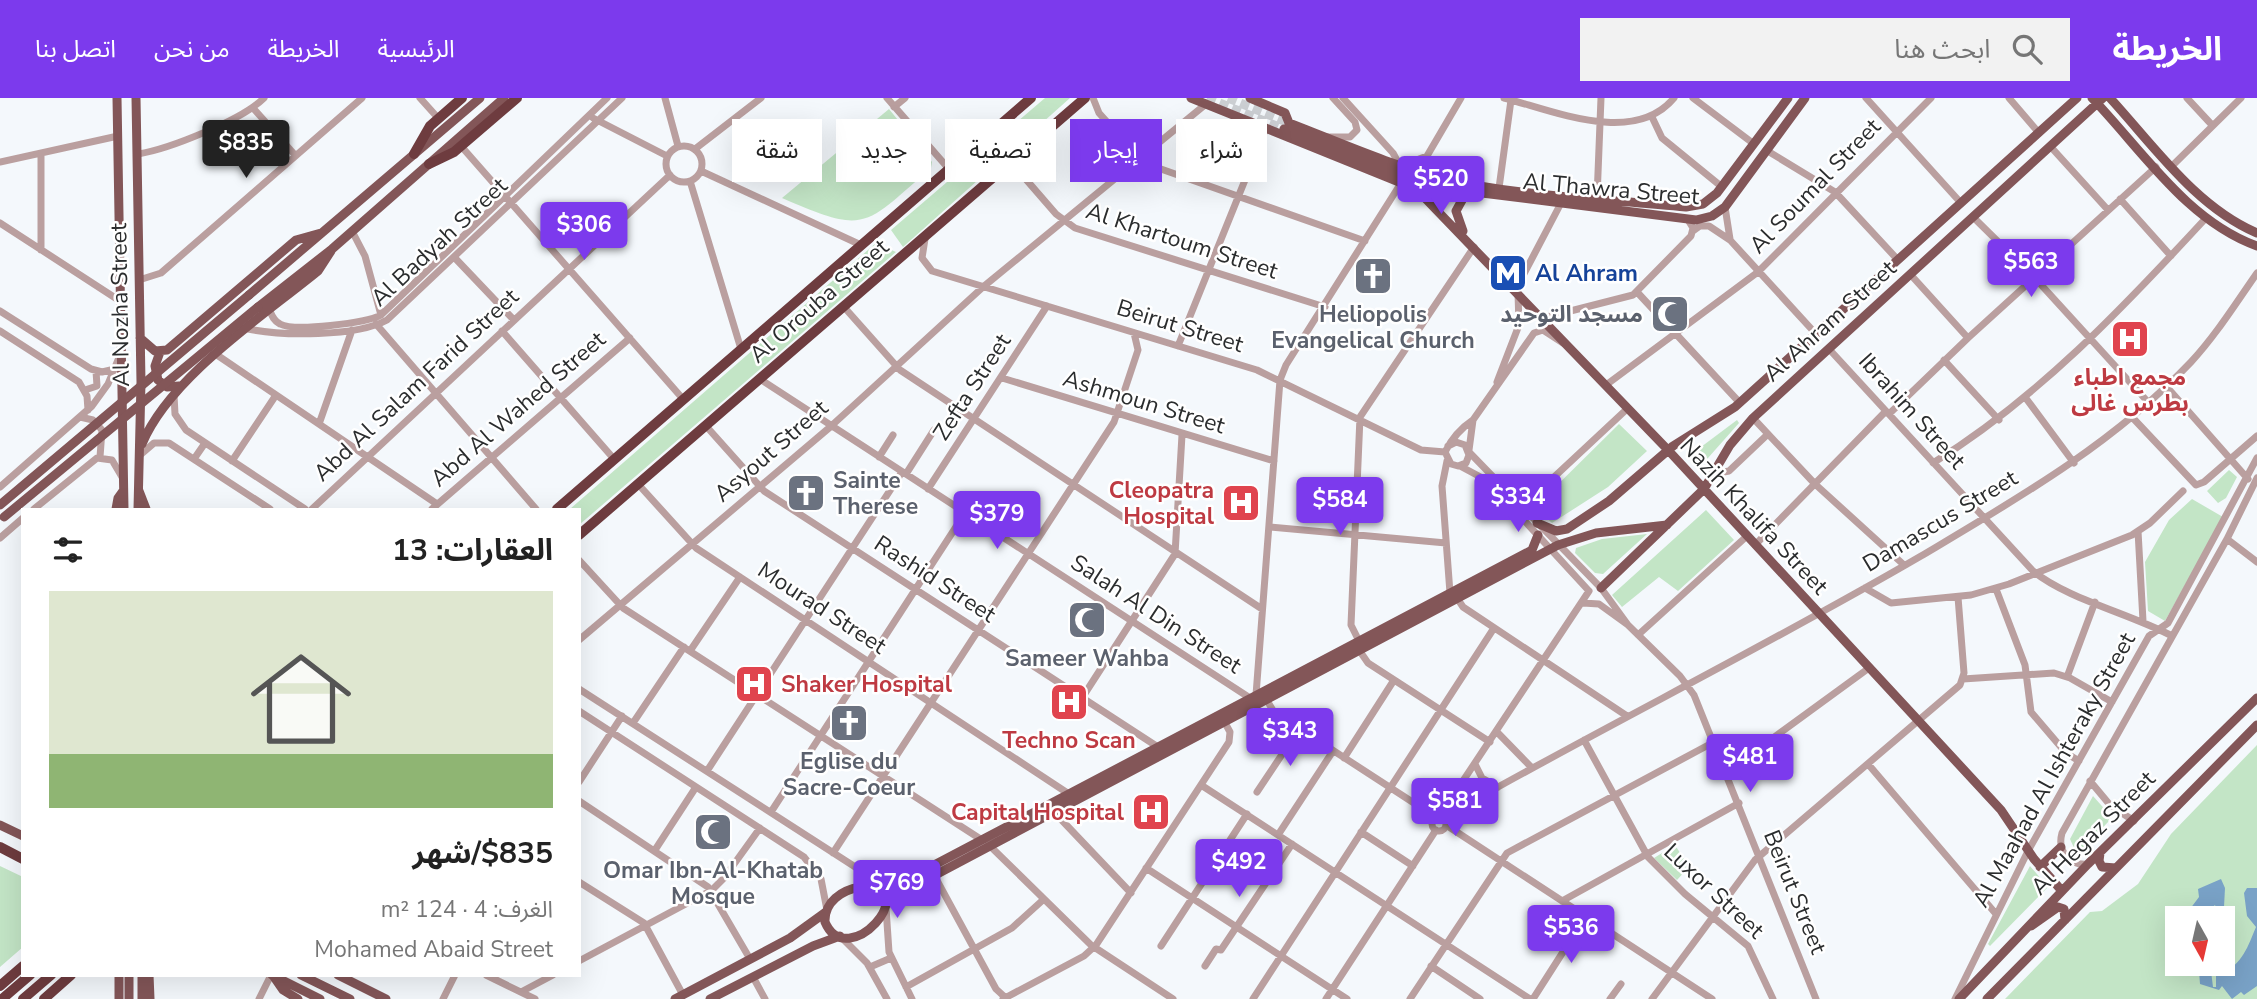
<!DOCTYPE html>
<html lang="ar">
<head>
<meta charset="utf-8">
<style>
  :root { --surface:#fff; --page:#f2f2f2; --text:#222; --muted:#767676; --line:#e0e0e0; --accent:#7c3aed }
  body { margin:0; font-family:"Nunito Sans","Noto Sans Arabic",sans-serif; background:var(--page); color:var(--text); direction:rtl; height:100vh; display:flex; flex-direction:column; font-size:26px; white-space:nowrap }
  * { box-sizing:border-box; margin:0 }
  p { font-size:23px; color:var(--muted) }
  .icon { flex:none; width:38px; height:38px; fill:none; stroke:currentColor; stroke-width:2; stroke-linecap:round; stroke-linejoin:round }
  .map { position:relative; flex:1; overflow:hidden; direction:ltr }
  .drawer { position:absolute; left:21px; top:410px; width:560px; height:469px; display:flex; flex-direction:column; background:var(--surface); border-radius:0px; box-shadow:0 7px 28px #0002; direction:rtl }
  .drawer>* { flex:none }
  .banner { position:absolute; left:602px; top:21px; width:665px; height:63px; direction:rtl; display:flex; gap:14px }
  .needle { width:46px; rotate:172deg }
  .controls { position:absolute; left:2165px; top:808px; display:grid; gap:14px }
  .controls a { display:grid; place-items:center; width:70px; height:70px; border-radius:0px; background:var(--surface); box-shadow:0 7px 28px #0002; font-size:35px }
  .price { position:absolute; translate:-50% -60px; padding:0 16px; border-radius:7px; background:var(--accent); color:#fff; font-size:23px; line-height:46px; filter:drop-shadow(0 2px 4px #0008) }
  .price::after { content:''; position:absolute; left:50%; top:42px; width:21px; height:16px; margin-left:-10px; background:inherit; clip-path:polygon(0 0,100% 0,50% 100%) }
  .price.on { background:#222; color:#fff }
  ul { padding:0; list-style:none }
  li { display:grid; align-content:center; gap:14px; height:371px; padding:0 28px }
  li+li { border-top:2px solid var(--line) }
  li span { display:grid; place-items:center; height:217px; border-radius:0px; color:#555 }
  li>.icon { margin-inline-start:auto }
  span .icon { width:126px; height:126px; fill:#fffc; stroke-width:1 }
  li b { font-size:30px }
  h2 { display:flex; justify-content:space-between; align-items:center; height:84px; padding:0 28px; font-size:30px }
  .tag { padding:0 24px; border-radius:0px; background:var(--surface); box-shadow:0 7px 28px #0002; font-size:24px; line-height:63px }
  .tag.on { background:var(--accent); color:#fff }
  header { display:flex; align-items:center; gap:42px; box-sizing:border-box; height:98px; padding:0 35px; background:var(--accent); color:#fff }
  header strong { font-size:33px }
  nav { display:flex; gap:38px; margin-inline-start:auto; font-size:24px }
  .search { width:490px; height:63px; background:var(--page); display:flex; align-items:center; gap:18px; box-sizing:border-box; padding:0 24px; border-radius:0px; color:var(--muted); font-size:26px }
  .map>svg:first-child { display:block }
  .green { fill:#c3e5c6; fill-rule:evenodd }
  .water { fill:#79a2c7 }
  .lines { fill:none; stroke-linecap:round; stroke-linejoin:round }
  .major-tunnel { stroke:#cccfd3; stroke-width:9; stroke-dasharray:9 4.5; stroke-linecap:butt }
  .minor { stroke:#ba9f9f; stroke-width:7 }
  .major { stroke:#835658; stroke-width:9 }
  .highway { stroke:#6e3c3f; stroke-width:10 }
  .major-bridge { stroke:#835658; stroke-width:9 }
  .labels { text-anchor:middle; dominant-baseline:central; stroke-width:5; stroke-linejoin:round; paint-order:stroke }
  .street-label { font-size:23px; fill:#2b2d2e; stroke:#fff }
  .transit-label { font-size:23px; font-weight:bold; fill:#164399; stroke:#fff; text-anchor:start }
  .worship-label { font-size:23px; font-weight:bold; fill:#5b616d; stroke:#fff }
  .health-label { font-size:23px; font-weight:bold; fill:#be3a42; stroke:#fff }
</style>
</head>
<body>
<header>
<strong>الخريطة</strong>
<div class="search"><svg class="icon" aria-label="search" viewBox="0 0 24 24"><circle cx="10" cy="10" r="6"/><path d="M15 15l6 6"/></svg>ابحث هنا</div>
<nav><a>الرئيسية</a><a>الخريطة</a><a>من نحن</a><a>اتصل بنا</a></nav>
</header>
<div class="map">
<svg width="2257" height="901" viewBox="0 0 2257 901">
  <rect width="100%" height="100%" fill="#f4f8fc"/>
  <path class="green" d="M1045,0H1070L903,149L891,132Z
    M889,11L932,64L931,70C863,129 867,137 782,100Z
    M876,145L896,154L579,427V411H570Z
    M1737,322L1739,325L1700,369L1689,358Z
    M1619,326L1647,353L1608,389L1552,425L1535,409Z
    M2229,372L2237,379L2226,400L2218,405L2207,393Z
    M2192,401L2223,419L2165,523L2148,513L2145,464L2169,422Z
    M1706,412L1734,442L1678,493L1659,479L1622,509L1612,497Z
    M1647,436L1603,476L1595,475L1575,455L1576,450L1602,441Z
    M2257,647V901H2005L2090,814L2102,813L2138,786L2171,736ZM2177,821H2222V866H2177Z
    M2093,698L2109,716L2110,722L2084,749L2075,752L2070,741Z
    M1675,747L1689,769L1677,782L1654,760Z
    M0,768L23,779V849L0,869Z
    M2030,768L2048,789L1990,848L1988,846Z"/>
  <path class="water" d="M2221,781L2225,790L2224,809L2235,817L2223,835V825L2231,818L2218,815L2215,807L2200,821H2189L2187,815L2199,799L2198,791Z
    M2247,790H2257V888L2244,897L2241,894L2232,901L2222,888L2219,892L2200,886L2199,873H2211L2213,889H2216V872L2220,877C2243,866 2248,848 2256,829L2247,818L2244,795Z"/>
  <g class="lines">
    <path class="major-tunnel" d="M1207,0L1284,31
      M1228,0L1289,25"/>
    <path class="minor" d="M420,0L438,20
      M665,0L678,48
      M887,0L948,70
      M1093,0L1099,15L1144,65L1365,143
      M1343,0L1393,55L1400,68
      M1504,0C1554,13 1634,48 1674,0
      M1693,0L1754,46
      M1866,0L1961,105
      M2009,0L2039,35
      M2187,0L2212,27
      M894,9L905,0
      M253,10L295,57
      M1652,19L1662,40L1722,89
      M593,20L667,58
      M1325,39H1350L1357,32L1355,24L1333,0
      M666 66a18 18 0 1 1 36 0a18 18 0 1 1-36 0Z
      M461,48L683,301
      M2050,48L2108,112
      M695,51L761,0
      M1766,52L1835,94L1898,162
      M41,55V152
      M138,56C169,51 242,22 264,0
      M1427,58L1435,78
      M0,64L118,38
      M1011,64L1056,116L1075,130L1325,209
      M1401,68L1427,58L1461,0
      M2172,68L2241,0
      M701,73L861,147
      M690,83L741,251
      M1499,90L1511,2
      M1597,100L1601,0
      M2120,101L2171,158
      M1725,109L1730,141
      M1973,119L2034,179L2148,304
      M0,125L120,203
      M352,133L365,158L381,217
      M1693,133L1700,128H1709L1730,142L1816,236
      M925,141L922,160L932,173L1257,272L1421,352L1445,354
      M454,159L514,222
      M1910,176L1968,240
      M139,182L161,175L362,0
      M1516,191L1560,107
      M1637,194L1740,305
      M844,209L900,272L1262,511
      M0,213L91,271L102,274L115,271
      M270,213C272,218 274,223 280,226C295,234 366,225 381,217L607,0
      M1543,220L1633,197L1691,138L1693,130L1688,122
      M376,226L536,411
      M248,231C281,238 356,239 387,222L622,0
      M0,233L79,284L87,298L88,312
      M502,233L614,361
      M1178,248L1266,30
      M1829,251L2033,473C2067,501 2131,516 2172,538
      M217,257L437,406
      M1944,262L1999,322
      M1002,280L1274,363
      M760,281L1250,600
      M1497,284L1519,227L1518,195
      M1606,287L1758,174L1931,0
      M2166,288L2248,381
      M85,292L97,288L96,273
      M174,297L175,316L186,332L305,411
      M2025,299L2074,365
      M1889,316L1968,240L2156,69
      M2131,318L2196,387L2204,384L2257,338
      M80,319L93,322L102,332L100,359
      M1753,320L1815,386L1904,467
      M319,326L352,232
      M706,328L764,393L1158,649
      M1448,348L1456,344L1465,347L1469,357L1466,365L1458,368L1451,366L1445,354C1452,340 1461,330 1473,322
      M1469,352L1473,322L1534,235L1543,232L1563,245
      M1469,354L1601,490L1628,527
      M140,357L154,345H169L270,411
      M879,359L893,337
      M194,361L205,345
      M232,363L276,297
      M1447,363L1442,388L1450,495
      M1933,365C2039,299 2122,211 2206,120
      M1460,368L1488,383L1589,493
      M906,376L934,332
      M1713,376L1729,373L1768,336
      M638,386L696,450L1069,696
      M0,389L92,308L108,286L120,257
      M928,391L1047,208
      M1522,409L1628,310
      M34,411L97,360L112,362L122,379
      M312,411L670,77
      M432,411L630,240
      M1269,429L1446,445
      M2138,433L2143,523
      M0,440L23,420
      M2227,441L2257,464
      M1755,447L1886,313
      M579,462L623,510L982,742
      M1865,490L1891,505L1971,497L2009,486L2132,437L2150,425L2183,393
      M1996,491L2025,567L2031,614L2066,655L2079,663
      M1457,500L1463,509L1627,618
      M1583,505L1599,506L1628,527L1680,578L1694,597L1816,901
      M1638,537L1747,438
      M579,542L829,330L983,189L1206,6
      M1359,543L1351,527L1360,319L1474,149
      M1359,552L1368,565L1490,644
      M690,553L740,479
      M2067,579L2095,504
      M1963,581L2054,575L2070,580L2112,604
      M579,591L863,774L872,789
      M1256,597L1280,282L1286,267L1401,85
      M1082,600L1175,456L1182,337
      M1266,601L1274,614L1437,720
      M579,613L804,759L821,781L827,812
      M633,625L684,549
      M1497,634L1532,670
      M1584,642L1648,759L1685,796L1748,848L1773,901
      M1344,660L1394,582
      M1475,666L1482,680L1498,689
      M1868,666L1996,816
      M1724,670L1773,640L1869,570
      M707,673L902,374
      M2090,683L2110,707L2134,723
      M579,684L622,618
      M1201,687L1530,901
      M1257,694L1299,631
      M579,703L708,789L750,861
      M771,714L965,415
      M1054,714L1131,795
      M1439,719L1589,493
      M1432 726a7 7 0 1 1 14 0a7 7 0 1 1-14 0Z
      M1445,723L1456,713L1498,689C1639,611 1782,539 1921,458C2017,401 2113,346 2191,264C2216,237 2236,205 2257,175
      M1446,727L1712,901
      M1361,734L1413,768
      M1278,737L1333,653
      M990,748L1091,847L1173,901
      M655,752L696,689
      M833,755L1114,324L1138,252L1134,235
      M2088,766C2069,768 2057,753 2062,735L2227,441L2257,380
      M1146,770L1347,901
      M934,777L996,891L1007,901
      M579,784L644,825L683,897
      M1562,803L1739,705
      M886,810L889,854L912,901
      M841,839L867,865L887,901
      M1161,848L1247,716
      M579,863L712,792L724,780L760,730
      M1205,868L1216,851L1221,852L1292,746
      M1431,868L1480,901
      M870,869L891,860
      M486,877L535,901
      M753,879L765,901
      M906,889L1012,830L1044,801
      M521,894L553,877
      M259,901L271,877
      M443,901L455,877
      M1003,901L1084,858L1096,847L1229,644L1230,634L1224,623
      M1253,901L1494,530
      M1326,901L1436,732
      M1410,901L1507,755L1714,644
      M1533,901L1586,818
      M1610,901L1621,886
      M1652,901L1755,762L1960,587L1964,575L1958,499
      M1955,901L2028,753L2149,538L2168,525L2257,360"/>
    <path class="major" d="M117,0L124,411
      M136,0L141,284L138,411
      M1191,0L1404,86L1422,97L1668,352L2001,712L2034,761L2062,793
      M1250,0L1285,15L1289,25C1341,45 1392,68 1446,81C1523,99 1607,101 1686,109L1703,106L1717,95L1788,0
      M2092,0C2142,52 2187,123 2257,148
      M2110,0C2154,48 2196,109 2257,135
      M1284,31L1402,78L1450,91L1696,122L1712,118L1725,109L1805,0
      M1463,133L1456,113L1466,95
      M249,197L480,0
      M258,209L332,151L504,0
      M140,240L155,253L167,252L296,142L321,135
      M160,254L155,268L158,282L167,289L179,288
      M142,346C169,280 263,218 318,173L331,153
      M139,393L146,411
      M116,411L118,400L123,393
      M1537,425L1556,433L1567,431L1609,403L1673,348L1735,309L2077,0
      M1601,490L1704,391L1730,347L1753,320L2103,0
      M0,727L23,738
      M2100,755L2099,763L2102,769L2116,770
      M2040,769L2061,749
      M860,789C926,787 847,876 825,824C824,804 842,792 860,789Z
      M879,792L900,785L1532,452L1538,437
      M886,807L905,793L1558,447L1596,435L1667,427
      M2031,828L2058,809L2064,811L2065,822
      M119,877V901
      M129,877V901
      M142,877V901
      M149,877L150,901
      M272,877L320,901
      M301,877L350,901
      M338,877L386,901
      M274,879L283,892L298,901
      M675,901L790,840L826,814
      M710,901L813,848L840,838
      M1959,901L2088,766L2257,600
      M1987,901L2257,627"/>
    <path class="highway" d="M414,56L430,28L462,0
      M429,66L454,54L517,0
      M557,411L1031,0
      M579,437L1085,0
      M0,749L23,761
      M0,888L23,868
      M2,901L30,877
      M23,901L51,877
      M44,901L71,877"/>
    <path class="major-bridge" d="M0,407L249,197
      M4,419L258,209"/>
  </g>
  <defs>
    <symbol id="metro-square" viewBox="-11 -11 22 22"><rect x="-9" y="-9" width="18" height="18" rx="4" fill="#1a4fb4" stroke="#fff"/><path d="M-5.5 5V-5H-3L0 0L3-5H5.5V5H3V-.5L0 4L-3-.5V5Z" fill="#fff"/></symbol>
    <symbol id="church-square" viewBox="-11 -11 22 22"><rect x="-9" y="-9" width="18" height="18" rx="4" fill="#6b7280" stroke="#fff"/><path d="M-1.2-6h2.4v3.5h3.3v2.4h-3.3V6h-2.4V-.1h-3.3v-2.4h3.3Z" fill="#fff"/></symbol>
    <symbol id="mosque-square" viewBox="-11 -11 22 22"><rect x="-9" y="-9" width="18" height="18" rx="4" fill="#6b7280" stroke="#fff"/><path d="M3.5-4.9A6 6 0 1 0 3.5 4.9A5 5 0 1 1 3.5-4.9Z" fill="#fff"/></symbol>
    <symbol id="hospital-square" viewBox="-11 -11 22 22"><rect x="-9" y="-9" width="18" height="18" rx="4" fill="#e0444e" stroke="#fff"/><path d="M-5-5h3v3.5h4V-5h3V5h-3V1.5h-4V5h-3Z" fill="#fff"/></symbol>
  </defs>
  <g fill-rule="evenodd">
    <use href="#metro-square" x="1486" y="153" width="44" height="44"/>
    <use href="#church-square" x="1351" y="156" width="44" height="44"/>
    <use href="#mosque-square" x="1648" y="194" width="44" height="44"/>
    <use href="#hospital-square" x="2108" y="219" width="44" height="44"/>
    <use href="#church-square" x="784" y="373" width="44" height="44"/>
    <use href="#hospital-square" x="1219" y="383" width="44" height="44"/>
    <use href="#mosque-square" x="1065" y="500" width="44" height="44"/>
    <use href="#hospital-square" x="732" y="564" width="44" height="44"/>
    <use href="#hospital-square" x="1047" y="582" width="44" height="44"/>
    <use href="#church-square" x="827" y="603" width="44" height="44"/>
    <use href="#hospital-square" x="1129" y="692" width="44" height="44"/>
    <use href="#mosque-square" x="691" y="712" width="44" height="44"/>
  </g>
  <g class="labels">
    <g class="street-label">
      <text transform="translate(1815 88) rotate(-46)">Al Soumal Street</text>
      <text transform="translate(1611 91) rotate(5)">Al Thawra Street</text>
      <text transform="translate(1182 143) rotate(18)">Al Khartoum Street</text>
      <text transform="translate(439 144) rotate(-43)">Al Badyah Street</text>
      <text transform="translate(819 203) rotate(-41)">Al Orouba Street</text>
      <text transform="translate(120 207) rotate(-91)">Al Nozha Street</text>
      <text transform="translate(1830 223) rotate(-42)">Al Ahram Street</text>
      <text transform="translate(1180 228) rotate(17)">Beirut Street</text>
      <text transform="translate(416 287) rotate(-43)">Abd Al Salam Farid Street</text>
      <text transform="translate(972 289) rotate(-57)">Zefta Street</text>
      <text transform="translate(1144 304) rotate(17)">Ashmoun Street</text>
      <text transform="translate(518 311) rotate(-41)">Abd Al Wahed Street</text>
      <text transform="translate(1912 313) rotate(48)">Ibrahim Street</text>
      <text transform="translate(771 353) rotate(-41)">Asyout Street</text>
      <text transform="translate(1754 418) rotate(47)">Nazih Khalifa Street</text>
      <text transform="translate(1940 423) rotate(-31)">Damascus Street</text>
      <text transform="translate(935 481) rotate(33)">Rashid Street</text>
      <text transform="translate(822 510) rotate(33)">Mourad Street</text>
      <text transform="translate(1156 516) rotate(33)">Salah Al Din Street</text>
      <text transform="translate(2054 672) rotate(-61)">Al Maahad Al Ishteraky Street</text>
      <text transform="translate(2093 735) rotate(-45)">Al Hegaz Street</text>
      <text transform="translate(1714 793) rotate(43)">Luxor Street</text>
      <text transform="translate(1795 794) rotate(68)">Beirut Street</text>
    </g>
    <g class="transit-label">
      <text x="1535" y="175">Al Ahram</text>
    </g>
    <g class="worship-label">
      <text x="1373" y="216">Heliopolis<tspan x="1373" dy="26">Evangelical Church</tspan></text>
      <text x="1643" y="216" text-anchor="end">مسجد التوحيد</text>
      <text x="833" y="382" text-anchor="start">Sainte<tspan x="833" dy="26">Therese</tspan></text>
      <text x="1087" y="560">Sameer Wahba</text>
      <text x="849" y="663">Eglise du<tspan x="849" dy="26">Sacre-Coeur</tspan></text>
      <text x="713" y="772">Omar Ibn-Al-Khatab<tspan x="713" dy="26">Mosque</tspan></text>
    </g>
    <g class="health-label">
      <text x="2130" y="279">مجمع اطباء<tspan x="2130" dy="26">بطرس غالى</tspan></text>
      <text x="1214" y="392" text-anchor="end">Cleopatra<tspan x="1214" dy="26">Hospital</tspan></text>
      <text x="781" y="586" text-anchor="start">Shaker Hospital</text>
      <text x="1069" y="642">Techno Scan</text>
      <text x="1124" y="714" text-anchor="end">Capital Hospital</text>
    </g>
  </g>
</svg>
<div class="controls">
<a><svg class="needle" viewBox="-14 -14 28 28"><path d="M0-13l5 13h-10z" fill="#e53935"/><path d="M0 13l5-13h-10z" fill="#767676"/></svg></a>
</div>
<b class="price on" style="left:246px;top:82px">$835</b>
<b class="price" style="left:1441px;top:118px">$520</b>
<b class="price" style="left:584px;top:164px">$306</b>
<b class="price" style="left:2031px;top:201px">$563</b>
<b class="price" style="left:1518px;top:436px">$334</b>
<b class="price" style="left:1340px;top:439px">$584</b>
<b class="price" style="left:997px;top:453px">$379</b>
<b class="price" style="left:1290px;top:670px">$343</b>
<b class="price" style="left:1750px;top:696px">$481</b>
<b class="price" style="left:1455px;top:740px">$581</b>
<b class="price" style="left:1239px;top:801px">$492</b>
<b class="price" style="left:897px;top:822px">$769</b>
<b class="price" style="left:1571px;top:867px">$536</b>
<div class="banner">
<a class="tag">شراء</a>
<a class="tag on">إيجار</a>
<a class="tag">تصفية</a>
<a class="tag">جديد</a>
<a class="tag">شقة</a>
</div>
<section class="drawer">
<h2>العقارات: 13<svg class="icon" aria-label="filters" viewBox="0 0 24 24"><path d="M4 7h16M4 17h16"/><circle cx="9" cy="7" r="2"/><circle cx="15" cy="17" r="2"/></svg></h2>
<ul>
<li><span style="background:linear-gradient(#dfe7d0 75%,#8fb573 0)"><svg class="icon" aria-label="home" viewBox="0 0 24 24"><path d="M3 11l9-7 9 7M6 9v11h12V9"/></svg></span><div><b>$835/شهر</b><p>الغرف: 4 · 124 m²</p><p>Mohamed Abaid Street</p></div></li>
</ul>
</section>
</div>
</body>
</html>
